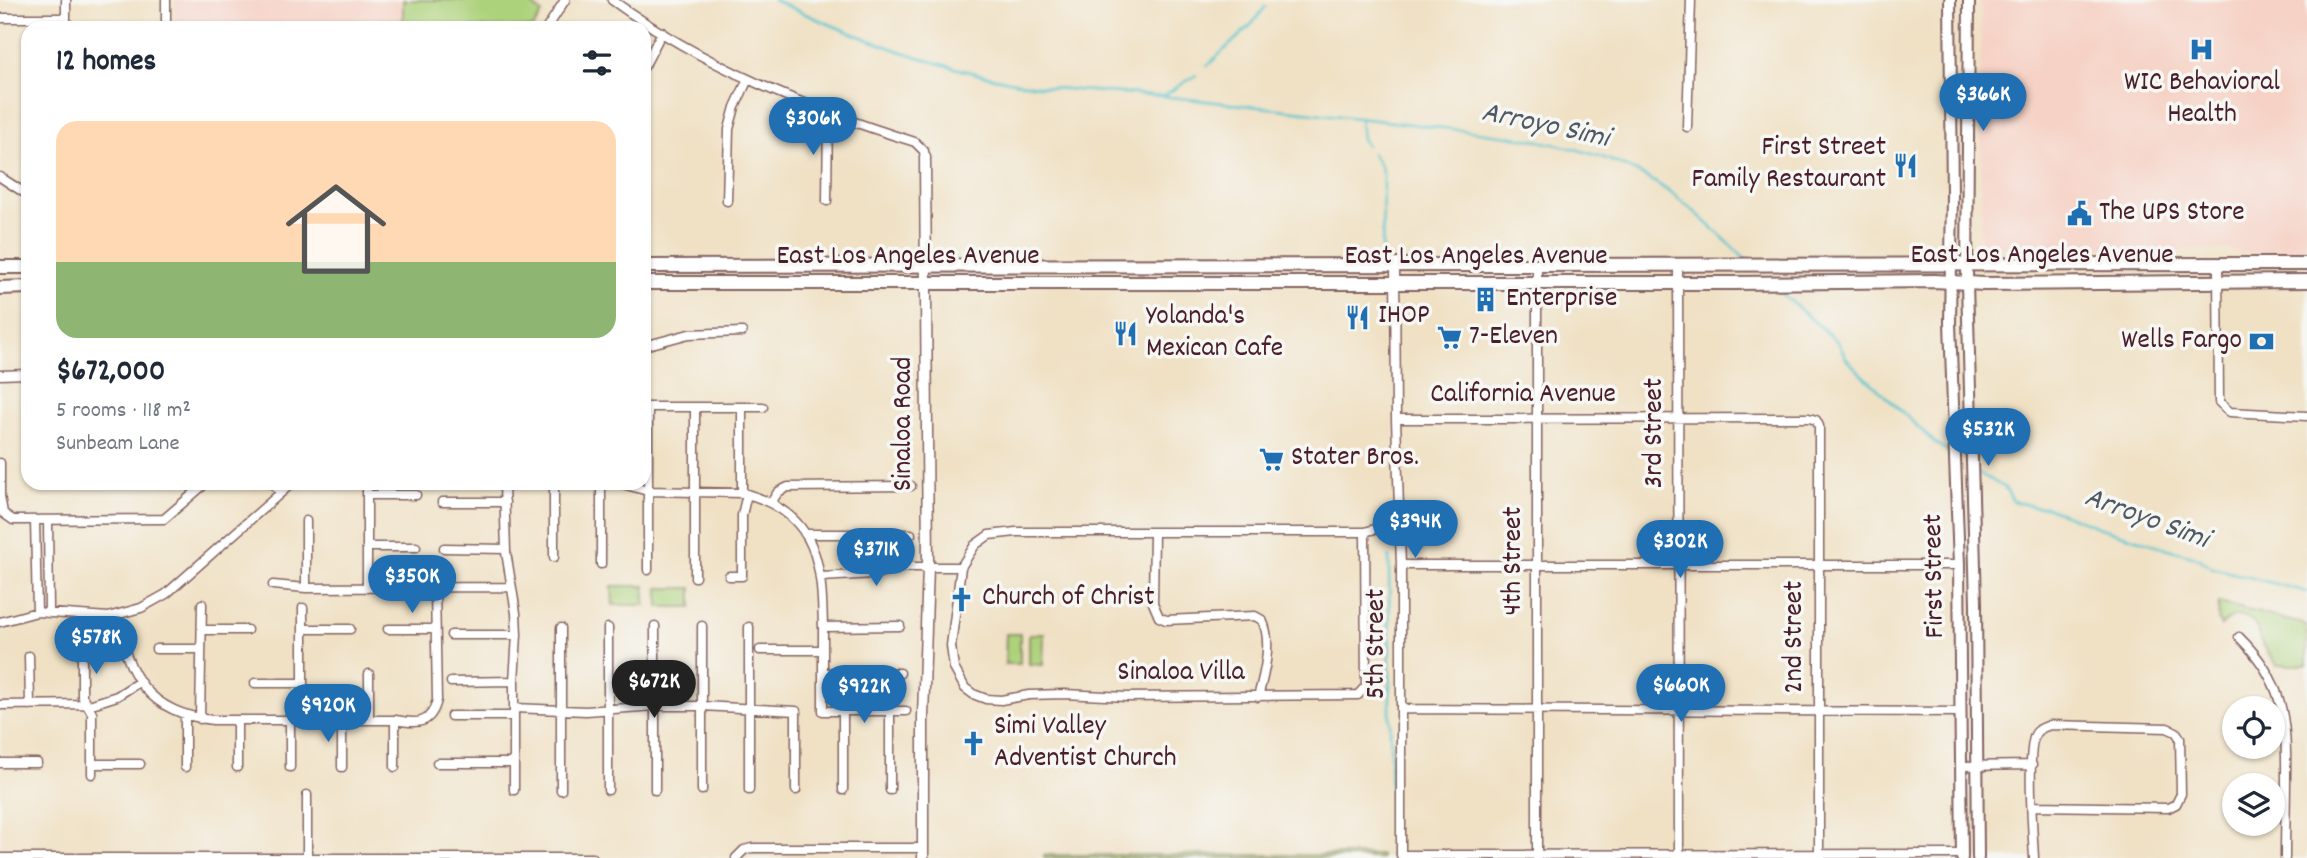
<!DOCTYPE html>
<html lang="en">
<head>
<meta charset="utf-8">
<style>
  :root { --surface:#fff; --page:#f6f6f7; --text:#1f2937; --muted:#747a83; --line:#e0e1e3; --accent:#1f6fb2 }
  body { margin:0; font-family:Dekko,sans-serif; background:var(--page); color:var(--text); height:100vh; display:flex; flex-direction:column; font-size:26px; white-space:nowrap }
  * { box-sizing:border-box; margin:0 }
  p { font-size:23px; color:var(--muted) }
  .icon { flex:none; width:38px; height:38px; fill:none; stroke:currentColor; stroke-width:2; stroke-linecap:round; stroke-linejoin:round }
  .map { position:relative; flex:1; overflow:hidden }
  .side { position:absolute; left:21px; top:21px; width:630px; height:469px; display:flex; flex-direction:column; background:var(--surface); border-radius:21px; box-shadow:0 2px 5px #0004 }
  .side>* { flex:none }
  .controls { position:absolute; left:2222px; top:696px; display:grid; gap:14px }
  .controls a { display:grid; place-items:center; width:63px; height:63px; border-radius:50%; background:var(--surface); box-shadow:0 2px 5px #0004; font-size:35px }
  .price { position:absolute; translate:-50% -60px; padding:0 16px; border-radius:24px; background:var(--accent); color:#fff; font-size:23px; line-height:46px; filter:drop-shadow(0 2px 4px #0008) }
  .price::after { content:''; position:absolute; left:50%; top:42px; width:21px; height:16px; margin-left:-10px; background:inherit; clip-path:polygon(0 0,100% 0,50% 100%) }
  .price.selected { background:#222; color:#fff }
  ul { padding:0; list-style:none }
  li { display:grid; align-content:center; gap:14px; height:371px; padding:0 35px }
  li+li { border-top:2px solid var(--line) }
  li span { display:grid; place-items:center; height:217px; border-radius:21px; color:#555 }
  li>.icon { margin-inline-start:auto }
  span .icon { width:126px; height:126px; fill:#fffc; stroke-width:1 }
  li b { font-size:30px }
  h2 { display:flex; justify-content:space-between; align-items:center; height:84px; padding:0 35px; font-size:30px }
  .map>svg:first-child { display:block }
  .built { fill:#f6d1c5 }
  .green { fill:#add27b; stroke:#7c7853; stroke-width:2 }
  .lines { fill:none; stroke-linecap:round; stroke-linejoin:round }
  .stream { stroke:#57c4cd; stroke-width:2.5 }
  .minor-casing { stroke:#846361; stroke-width:11 }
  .tertiary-casing { stroke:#846361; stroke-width:13 }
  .secondary-casing { stroke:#846361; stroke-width:14 }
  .primary-casing { stroke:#846361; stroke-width:16 }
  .minor { stroke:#fff; stroke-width:8 }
  .tertiary { stroke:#fff; stroke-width:10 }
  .secondary { stroke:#fff; stroke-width:10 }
  .primary { stroke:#fff; stroke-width:12 }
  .labels { text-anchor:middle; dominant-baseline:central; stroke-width:7; stroke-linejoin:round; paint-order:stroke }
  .poi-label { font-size:28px; fill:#4a1f2b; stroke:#f6f6f2; text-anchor:start }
  .street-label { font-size:28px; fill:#4a1f2b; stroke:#f6f6f2 }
  .water-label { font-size:30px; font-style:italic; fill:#4f5964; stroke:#f6f6f2 }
</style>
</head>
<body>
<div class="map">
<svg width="2307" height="858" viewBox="0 0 2307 858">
  <rect width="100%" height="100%" fill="#f6f6f2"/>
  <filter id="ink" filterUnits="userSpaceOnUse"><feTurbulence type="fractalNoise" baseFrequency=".0143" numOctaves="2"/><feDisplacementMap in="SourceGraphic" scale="14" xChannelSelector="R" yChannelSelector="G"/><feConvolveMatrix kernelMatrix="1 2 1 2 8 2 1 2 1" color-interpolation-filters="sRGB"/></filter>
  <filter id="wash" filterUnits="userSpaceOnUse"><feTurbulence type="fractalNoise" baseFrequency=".00686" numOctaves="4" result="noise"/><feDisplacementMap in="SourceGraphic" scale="28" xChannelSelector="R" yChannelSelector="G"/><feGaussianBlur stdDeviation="1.57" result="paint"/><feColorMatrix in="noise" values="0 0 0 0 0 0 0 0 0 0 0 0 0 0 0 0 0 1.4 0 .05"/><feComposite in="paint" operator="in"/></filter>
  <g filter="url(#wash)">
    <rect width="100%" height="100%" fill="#f0e1c5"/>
    <path class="built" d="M175,0H402V28H175Z
      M1981,0H2307V253L2233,252L2229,249L2118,251L2113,247L1981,246Z"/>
    <path class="green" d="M403,0H526L542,13L533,28H403Z
      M612,586H645V605H613Z
      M659,588H692V607H659Z
      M2219,603L2307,625V665H2277C2272,657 2265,649 2261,641C2256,632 2261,639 2258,630C2251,612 2232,613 2221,626L2218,619Z
      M1006,634H1020V664H1005Z
      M1029,634H1044L1043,665L1029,664Z
      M1044,855H1381V858H1044Z"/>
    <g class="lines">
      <path class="stream" d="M774,0C850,35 931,66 1014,82C1061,91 1113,92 1161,96C1253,106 1344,116 1435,127C1496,134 1570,141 1626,167C1674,188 1709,224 1746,260
        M1207,66L1252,24L1266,6
        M1163,96L1196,75
        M1360,118L1362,139L1366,145
        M1372,153L1381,167L1383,176L1382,253
        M1774,287L1838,342L1847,360L1934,442L1951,454
        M1976,472L2004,487L2013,501L2035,507H2046L2098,527L2198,558L2213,568L2307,592
        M1389,557L1391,858"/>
    </g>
  </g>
  <g filter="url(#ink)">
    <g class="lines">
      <defs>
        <path id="minor" d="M66,0V28
          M166,0V28
          M612,0C703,66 808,109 915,142L924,151L925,157
          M0,18H66
          M547,28L565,0
          M644,67L662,32
          M1687,127L1691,0
          M0,177L28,195
          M727,201L729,129L735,107L748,79
          M827,201L828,113
          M1678,263L1679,854
          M1537,264V858
          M1395,265L1396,419L1401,565V855L1962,854
          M2218,265L2219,402L2230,412L2307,416
          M644,346L689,334L742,332
          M0,375L28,374
          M1396,419L1809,418L1816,420L1819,426V854
          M0,463V496L3,513L13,520L164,519L206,483
          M272,483L280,492
          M367,483V588
          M504,483L506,552L516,613L517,635L514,681V790
          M554,483V557
          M601,483V564
          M619,483L648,491L742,493V407
          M367,495H416
          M442,502H505
          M771,503L778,492L788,487L911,486
          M35,521L37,612
          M48,521L49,611
          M306,521V588
          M1365,532L1366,686L1358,695L1127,697L1064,694L1029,695L1001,700L986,699L973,694L965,688L954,668L951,646L961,567L975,545L989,535L1016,532H1365L1385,526L1398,516
          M1154,533L1153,603L1159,617L1166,620L1255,616L1262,620C1273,641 1264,675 1258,697
          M805,534H911
          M367,547H416
          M444,548L506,549
          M1401,565H1959
          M648,570V407H763
          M729,576H742V515L747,494C819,515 822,566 823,630C823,657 823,684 823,711H906
          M695,577V407
          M821,577L874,574L902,567H961
          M273,585L306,588L511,587
          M303,608V720
          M116,616C127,675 148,713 213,720H395C417,724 431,725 437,700L435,588
          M0,622L37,612L108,617L141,608L166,594L292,483
          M655,626V790
          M702,626V790
          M749,627V790
          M823,627L900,626
          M561,628V790
          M608,628V790
          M303,629H350
          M388,629H435
          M202,630H247
          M451,635H517
          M2239,637C2283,680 2287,718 2286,776C2286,803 2285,831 2285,858
          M156,649H201
          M760,650H823
          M82,653V696L92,713V774
          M29,656L30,705
          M823,673H900
          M369,674V720
          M451,682L514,681
          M255,683H303
          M0,705L92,704L117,696L139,682
          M514,708L586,711L655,706H702L796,711V790
          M1401,709L1961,712
          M843,711V790
          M890,711V790
          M185,715V767
          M451,716H514
          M200,719L202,604
          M237,720V767
          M290,720V767
          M342,720V767
          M395,720V767
          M0,763H37
          M437,763H513
          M92,764H140
          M1962,766L2032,765
          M307,795V858
          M2032,806L2168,808L2176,804L2181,794L2180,738L2176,732L2167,728L2050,725C2045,727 2039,728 2036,733C2026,746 2033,837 2034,858
          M0,858H593
          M736,858L744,850L752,848H923"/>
        <path id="tertiary" d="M923,858V717L928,567L925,157"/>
        <path id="secondary" d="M1950,0L1952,195L1950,323L1959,565L1962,858
          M1969,0L1967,283L1976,603L1978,858"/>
        <path id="primary" d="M644,266L2307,264
          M0,267H28
          M644,283H1732L1935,281L1984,284L2307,281
          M0,288L28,287"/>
      </defs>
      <use href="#minor" class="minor-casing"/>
      <use href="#tertiary" class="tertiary-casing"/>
      <use href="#secondary" class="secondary-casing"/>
      <use href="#primary" class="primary-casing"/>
      <use href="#minor" class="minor"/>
      <use href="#tertiary" class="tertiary"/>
      <use href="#secondary" class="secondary"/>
      <use href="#primary" class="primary"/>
    </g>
  </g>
  <defs>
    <symbol id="hospital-bare" viewBox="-9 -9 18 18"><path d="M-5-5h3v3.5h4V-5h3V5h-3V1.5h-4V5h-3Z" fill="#1f6fb2" stroke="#f6f6f2" stroke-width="2.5" paint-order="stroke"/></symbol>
    <symbol id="restaurant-bare" viewBox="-9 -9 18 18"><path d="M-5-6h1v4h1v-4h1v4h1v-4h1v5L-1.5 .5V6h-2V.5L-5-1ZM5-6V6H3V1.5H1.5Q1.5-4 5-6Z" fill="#1f6fb2" stroke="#f6f6f2" stroke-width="2.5" paint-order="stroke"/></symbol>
    <symbol id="civic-bare" viewBox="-9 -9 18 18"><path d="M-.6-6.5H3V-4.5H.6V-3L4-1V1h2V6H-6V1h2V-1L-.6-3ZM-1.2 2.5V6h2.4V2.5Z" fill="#1f6fb2" stroke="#f6f6f2" stroke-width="2.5" paint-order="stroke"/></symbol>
    <symbol id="building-bare" viewBox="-9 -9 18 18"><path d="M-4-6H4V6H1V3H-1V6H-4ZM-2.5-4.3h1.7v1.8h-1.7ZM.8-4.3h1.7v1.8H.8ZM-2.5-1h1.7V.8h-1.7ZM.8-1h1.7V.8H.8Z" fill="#1f6fb2" stroke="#f6f6f2" stroke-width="2.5" paint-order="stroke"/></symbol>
    <symbol id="supermarket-bare" viewBox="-9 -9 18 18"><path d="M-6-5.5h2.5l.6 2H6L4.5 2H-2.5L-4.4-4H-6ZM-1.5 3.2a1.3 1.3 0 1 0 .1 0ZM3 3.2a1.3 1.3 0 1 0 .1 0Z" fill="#1f6fb2" stroke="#f6f6f2" stroke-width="2.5" paint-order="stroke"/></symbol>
    <symbol id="bank-bare" viewBox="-9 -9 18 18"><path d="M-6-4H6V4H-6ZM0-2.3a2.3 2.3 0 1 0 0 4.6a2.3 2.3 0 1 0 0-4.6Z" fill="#1f6fb2" stroke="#f6f6f2" stroke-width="2.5" paint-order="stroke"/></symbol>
    <symbol id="church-bare" viewBox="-9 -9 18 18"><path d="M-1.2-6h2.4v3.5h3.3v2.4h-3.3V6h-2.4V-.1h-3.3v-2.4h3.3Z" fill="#1f6fb2" stroke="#f6f6f2" stroke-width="2.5" paint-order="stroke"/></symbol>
  </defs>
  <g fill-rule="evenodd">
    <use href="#hospital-bare" x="2184" y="32" width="35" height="35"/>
    <use href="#restaurant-bare" x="1888" y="148" width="35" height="35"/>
    <use href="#civic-bare" x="2062" y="196" width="35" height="35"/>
    <use href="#building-bare" x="1468" y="282" width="35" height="35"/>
    <use href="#restaurant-bare" x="1340" y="300" width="35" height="35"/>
    <use href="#restaurant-bare" x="1108" y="316" width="35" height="35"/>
    <use href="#supermarket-bare" x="1432" y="320" width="35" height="35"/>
    <use href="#bank-bare" x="2244" y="324" width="35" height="35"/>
    <use href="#supermarket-bare" x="1254" y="442" width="35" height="35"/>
    <use href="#church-bare" x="944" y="582" width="35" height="35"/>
    <use href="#church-bare" x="956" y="726" width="35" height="35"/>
  </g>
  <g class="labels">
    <g class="poi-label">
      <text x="2202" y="84" text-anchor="middle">WIC Behavioral<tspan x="2202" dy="32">Health</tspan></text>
      <text x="1886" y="149" text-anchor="end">First Street<tspan x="1886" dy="32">Family Restaurant</tspan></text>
      <text x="2099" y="214">The UPS Store</text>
      <text x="1506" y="300">Enterprise</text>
      <text x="1378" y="317">IHOP</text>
      <text x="1146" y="318">Yolanda's<tspan x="1146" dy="32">Mexican Cafe</tspan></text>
      <text x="1469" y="338">7-Eleven</text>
      <text x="2242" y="342" text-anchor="end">Wells Fargo</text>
      <text x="1291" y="459">Stater Bros.</text>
      <text x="982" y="599">Church of Christ</text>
      <text x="994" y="728">Simi Valley<tspan x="994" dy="32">Adventist Church</tspan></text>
    </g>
    <g class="street-label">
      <text x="2042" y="257">East Los Angeles Avenue</text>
      <text x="908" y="258">East Los Angeles Avenue</text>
      <text x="1476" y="258">East Los Angeles Avenue</text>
      <text x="1523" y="396">California Avenue</text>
      <text transform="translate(905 424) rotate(-90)">Sinaloa Road</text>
      <text transform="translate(1656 433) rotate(-90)">3rd Street</text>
      <text transform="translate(1515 561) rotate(-90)">4th Street</text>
      <text transform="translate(1936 576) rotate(-91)">First Street</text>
      <text transform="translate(1796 637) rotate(-90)">2nd Street</text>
      <text transform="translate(1378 644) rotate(-90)">5th Street</text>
      <text x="1181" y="674">Sinaloa Villa</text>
    </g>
    <g class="water-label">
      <text transform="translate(1545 127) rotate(12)">Arroyo Simi</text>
      <text transform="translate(2146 520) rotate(20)">Arroyo Simi</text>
    </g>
  </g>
</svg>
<div class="controls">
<a><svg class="icon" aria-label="locate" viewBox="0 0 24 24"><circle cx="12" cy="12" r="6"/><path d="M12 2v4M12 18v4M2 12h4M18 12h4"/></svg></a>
<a><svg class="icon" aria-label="layers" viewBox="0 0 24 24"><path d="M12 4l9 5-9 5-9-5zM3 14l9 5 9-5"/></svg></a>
</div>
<b class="price" style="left:1983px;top:133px">$366K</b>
<b class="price" style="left:813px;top:157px">$306K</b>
<b class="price" style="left:1988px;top:468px">$532K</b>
<b class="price" style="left:1415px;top:560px">$394K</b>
<b class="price" style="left:1680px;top:580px">$302K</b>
<b class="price" style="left:876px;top:588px">$371K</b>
<b class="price" style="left:412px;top:615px">$350K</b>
<b class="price" style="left:96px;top:676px">$578K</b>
<b class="price selected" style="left:654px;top:720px">$672K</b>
<b class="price" style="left:1681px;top:724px">$660K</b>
<b class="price" style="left:864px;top:725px">$922K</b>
<b class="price" style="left:328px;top:744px">$920K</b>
<section class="side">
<h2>12 homes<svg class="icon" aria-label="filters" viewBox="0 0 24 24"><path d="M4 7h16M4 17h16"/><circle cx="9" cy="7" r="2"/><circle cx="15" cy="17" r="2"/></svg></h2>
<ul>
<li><span style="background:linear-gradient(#ffd9b3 65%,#8fb573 0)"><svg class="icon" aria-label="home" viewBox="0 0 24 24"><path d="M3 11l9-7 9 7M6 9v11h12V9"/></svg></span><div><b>$672,000</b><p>5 rooms · 118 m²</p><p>Sunbeam Lane</p></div></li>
</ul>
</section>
</div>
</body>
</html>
